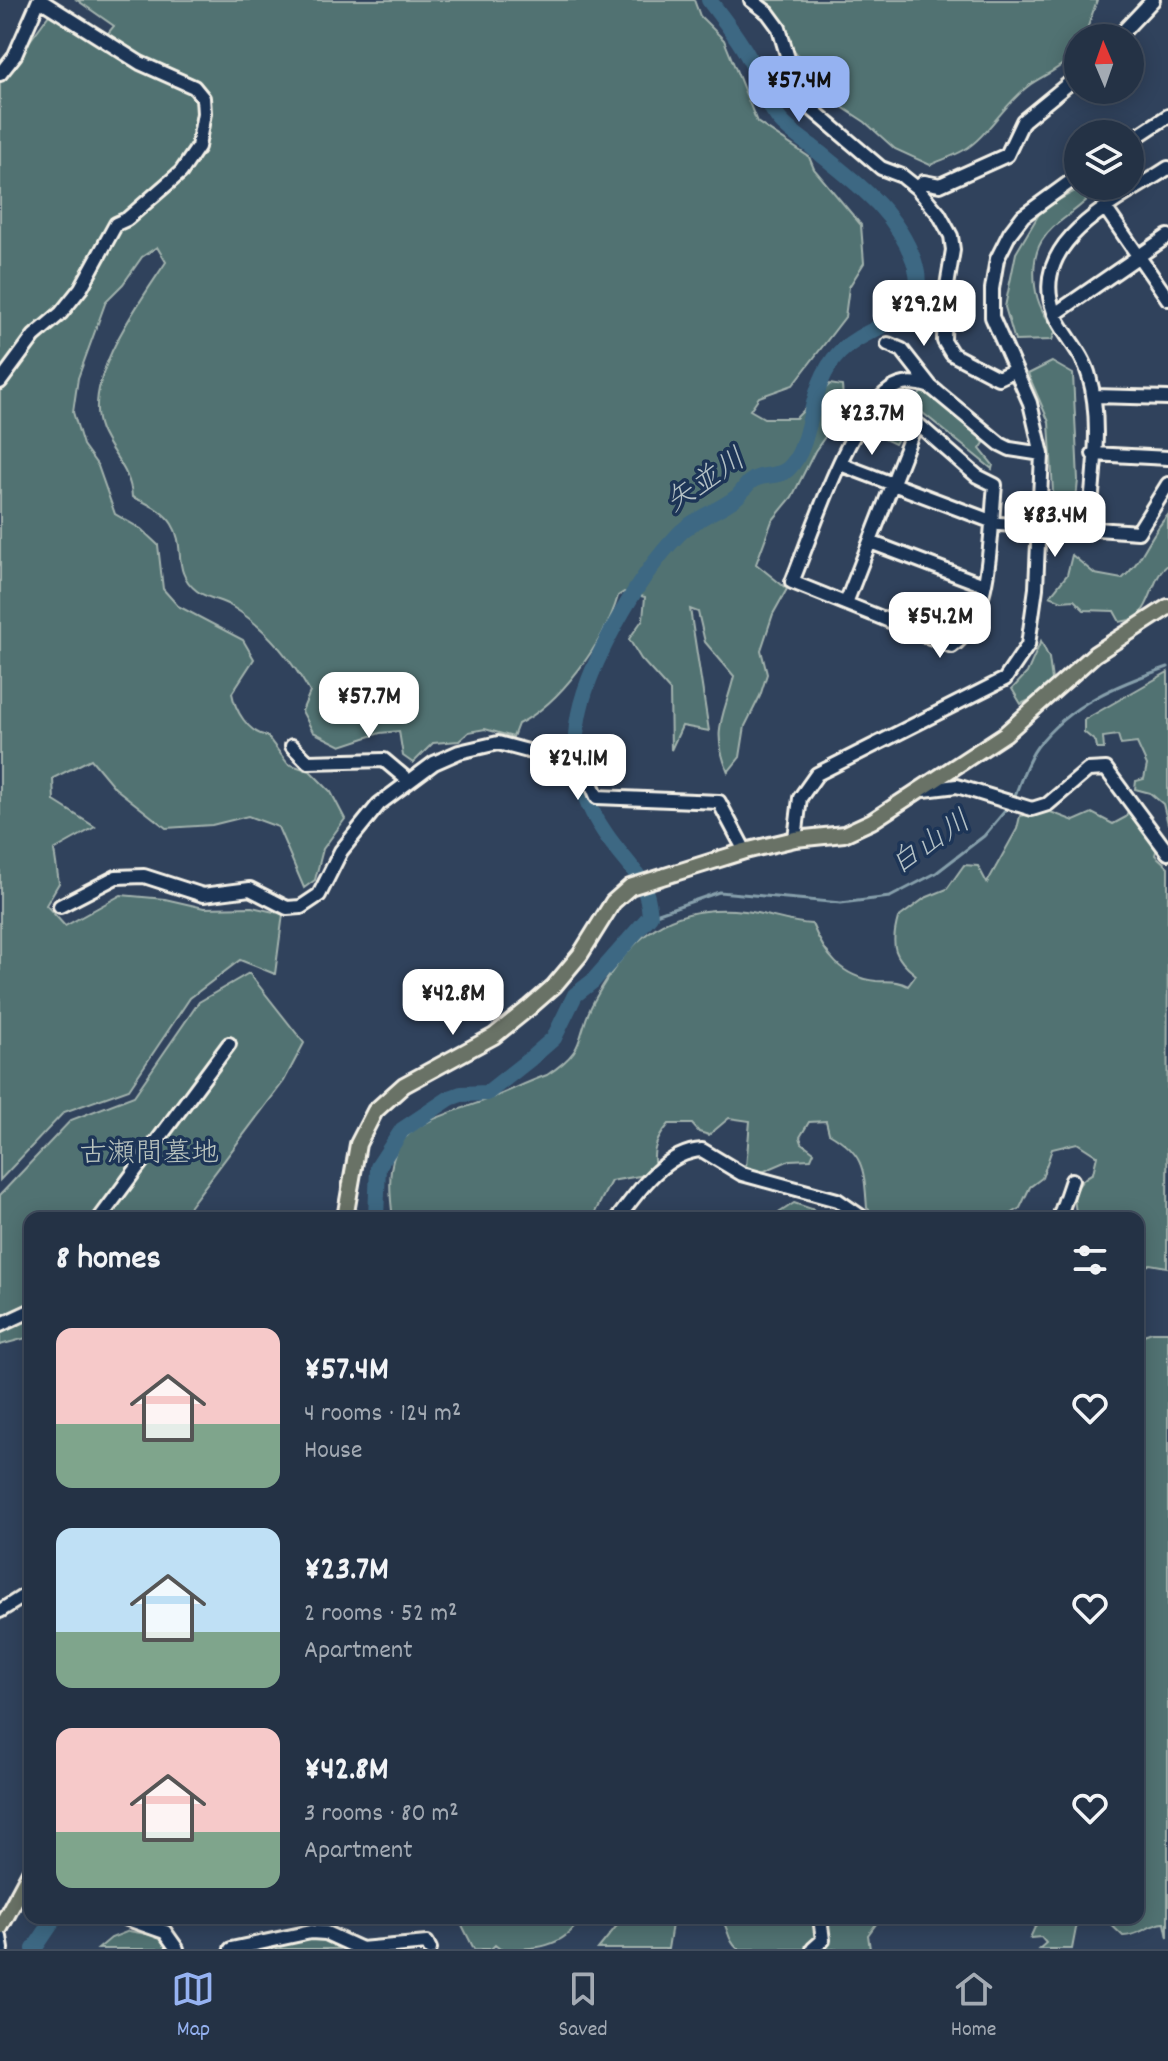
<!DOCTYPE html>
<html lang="en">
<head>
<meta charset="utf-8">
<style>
  :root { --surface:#243245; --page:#303e50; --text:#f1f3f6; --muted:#a3aab3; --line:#414d5e; --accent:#95b2f1 }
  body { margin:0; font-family:Dekko,"Klee One",sans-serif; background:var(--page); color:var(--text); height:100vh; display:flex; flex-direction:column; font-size:30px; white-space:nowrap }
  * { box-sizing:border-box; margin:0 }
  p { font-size:26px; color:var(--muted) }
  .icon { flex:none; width:44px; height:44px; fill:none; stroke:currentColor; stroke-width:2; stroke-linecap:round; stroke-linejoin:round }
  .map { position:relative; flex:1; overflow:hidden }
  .panel { position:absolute; left:24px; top:1212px; width:1120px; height:712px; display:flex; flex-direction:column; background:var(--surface); border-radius:16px; box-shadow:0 4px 20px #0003,0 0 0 2px var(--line) }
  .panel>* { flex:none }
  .needle { width:52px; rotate:358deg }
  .controls { position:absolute; left:1064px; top:24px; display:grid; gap:16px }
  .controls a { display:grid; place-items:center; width:80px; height:80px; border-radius:50%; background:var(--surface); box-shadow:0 4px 20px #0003,0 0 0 2px var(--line); font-size:40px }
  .price { position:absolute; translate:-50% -68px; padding:0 18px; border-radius:16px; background:#fff; color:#222; font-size:26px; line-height:52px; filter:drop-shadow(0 2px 4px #0008) }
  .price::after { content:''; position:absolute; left:50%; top:48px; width:24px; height:18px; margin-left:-12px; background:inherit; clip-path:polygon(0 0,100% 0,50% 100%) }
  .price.active { background:var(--accent); color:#111 }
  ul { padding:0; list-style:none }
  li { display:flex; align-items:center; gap:24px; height:200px; padding:0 32px }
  li span { display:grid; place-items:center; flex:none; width:224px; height:160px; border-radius:16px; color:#555 }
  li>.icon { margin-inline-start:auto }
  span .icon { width:96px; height:96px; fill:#fffc; stroke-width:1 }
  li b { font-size:34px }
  h2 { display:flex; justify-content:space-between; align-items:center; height:96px; padding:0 32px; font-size:34px }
  .dock { display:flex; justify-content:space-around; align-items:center; height:112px; border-top:2px solid var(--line); background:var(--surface); font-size:22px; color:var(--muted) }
  .dock a { display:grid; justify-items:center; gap:4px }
  .dock .active { color:var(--accent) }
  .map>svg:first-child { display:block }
  .green { fill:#517272; stroke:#a2b2ad; stroke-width:2 }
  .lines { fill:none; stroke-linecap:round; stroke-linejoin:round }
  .stream { stroke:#869fab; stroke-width:3 }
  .river { stroke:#3d6883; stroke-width:16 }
  .minor-casing { stroke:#f4f1e8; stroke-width:18 }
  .major-casing { stroke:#f4f1e8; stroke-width:20 }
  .minor { stroke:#1d3557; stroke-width:12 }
  .major { stroke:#697266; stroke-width:14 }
  .minor-bridge-casing { stroke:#f4f1e8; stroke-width:18; stroke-linecap:butt }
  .minor-bridge { stroke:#1d3557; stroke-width:12 }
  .labels { text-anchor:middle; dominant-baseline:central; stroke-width:7; stroke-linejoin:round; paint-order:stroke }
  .park-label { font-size:28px; fill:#bbc5bf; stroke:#1d3557 }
  .water-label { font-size:30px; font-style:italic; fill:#b4c1c5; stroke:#1d3557 }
</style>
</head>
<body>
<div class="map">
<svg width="1168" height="1949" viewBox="0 0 1168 1949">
  <rect width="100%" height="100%" fill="#30425c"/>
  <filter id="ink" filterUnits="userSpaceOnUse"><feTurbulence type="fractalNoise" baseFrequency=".0125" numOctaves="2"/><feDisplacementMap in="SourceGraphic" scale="16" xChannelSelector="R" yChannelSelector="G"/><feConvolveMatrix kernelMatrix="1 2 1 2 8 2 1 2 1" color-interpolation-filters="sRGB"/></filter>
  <g filter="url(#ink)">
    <path class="green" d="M77,0H694L700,16L724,40L757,122L809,157L814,169L861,225L864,263L849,287L845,317L793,385L759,397L750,410L764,418H796L830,384L842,386L844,410L815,451L792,497L772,521L756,564L787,589L773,614L761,650L767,674L760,696L745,726L740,757L728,772C710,729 725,715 734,676L705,642L698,612L690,609L709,731L682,726L671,750L670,691L641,659L629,639L643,619L645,597L624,592L618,596C605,641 560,704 518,724L513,737L485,729L469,732L459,741L433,743L413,763L403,756L399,731L380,733L341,746L313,732L302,711L310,692C291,659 264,626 231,606C221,600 206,598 197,591C160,563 207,525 132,497C131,470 111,454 101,430C81,381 139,303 166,262L157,247L142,257L123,284L106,301L78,378L73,412L83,445L98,466L115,514L141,529L158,545L163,589L178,606L243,640L254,659L232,693C235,710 248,733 267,736L288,764L310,771L331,792L345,819L323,849L315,880L304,888L278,827L248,816L212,825L166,828L115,788L91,759L53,778L54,801L95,827L54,850L59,883L46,905L65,926L121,895L165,899L204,908L252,907L283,914L275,974L240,960L190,998L129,1089L64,1112L0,1180V82L51,12L99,44L114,26Z
      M756,0H1097L1084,38H1078C1078,62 1047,73 1031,84C1005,102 988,136 964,150C954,156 941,160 930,165L895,149L865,122L833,101Z
      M1084,186L1098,189C1065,226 1028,226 1035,286C1037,302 1045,318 1056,330L1052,340L1015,341L1005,307L1016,253L1042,209Z
      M1052,362L1073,374L1078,480L1075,510H1054L1049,422L1028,374Z
      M911,387L906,425L895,444L859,427L877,396Z
      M921,392C945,395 969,425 984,443L980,449L993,465L992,469L913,405Z
      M1168,515V565C1152,576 1153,604 1135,619L1120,622L1114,611L1084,610L1074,600L1062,601L1050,596L1067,575L1072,555L1095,574L1122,579C1143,561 1149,535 1168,515Z
      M1041,641L1049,658L1052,680L1038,696L1021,704L1012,689L1027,673Z
      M1168,672V824L1163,804L1150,793L1135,789L1136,781L1144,779L1147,765L1137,743L1121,745L1118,735L1103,737L1104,749H1097L1096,742L1084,732V720Z
      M1129,808L1157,848L1155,855L1168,867L1167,1267L1150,1264L1138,1272V1218H1078C1071,1198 1074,1183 1093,1173L1097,1156L1077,1143L1052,1149L1042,1178L1030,1187L1020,1208L1005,1218H879L867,1208C864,1170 865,1154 829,1133L826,1121L809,1122L800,1137L802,1143L814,1152L811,1159L790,1160L760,1173L746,1167L750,1121L729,1118L709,1135L699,1132L692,1124H669C658,1137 651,1150 655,1167L645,1175L611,1181L592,1218H393C381,1135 407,1127 478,1103C502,1095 524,1083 547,1075C590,1047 574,1038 594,1001C629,936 670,903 745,911C768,914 789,923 812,924C825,955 841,977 876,981C889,982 897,980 908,986L916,975C894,958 890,946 898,918L925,898L947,889L964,865L978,866L987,883L1017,829L1020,816L1048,811L1074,821L1092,813L1113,824L1126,817Z
      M249,973L304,1043L284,1081L181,1218H30V1337L0,1345V1195L71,1120L134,1096L199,1002Z
      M794,1203L812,1209L820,1218H771Z
      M1152,1332H1168V1938L1165,1923C1148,1924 1140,1936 1123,1936L1104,1918H1138V1337Z
      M466,1918H581C563,1949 534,1949 500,1949L495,1945L491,1949H474L462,1925Z
      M623,1918H673L668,1949H598Z
      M721,1918H818L822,1936L810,1949H738C727,1940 729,1929 721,1918Z
      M822,1918H886L879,1920L868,1935L870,1949H816Z
      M1039,1918H1078L1072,1949H1039L1046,1943L1041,1937L1030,1938Z
      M129,1931L164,1937L170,1949H98L111,1938Z
      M317,1937L328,1939L338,1949H251Z"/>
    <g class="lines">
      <path class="stream" d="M1014,798C1021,781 1026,762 1037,747C1069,704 1119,684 1168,667
        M650,916L719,892L841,903L890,897L936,873L984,836L1010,805"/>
      <path class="river" d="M376,1218L378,1167L402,1130L450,1098L461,1094L487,1093L530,1059L554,1038L575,995L593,981L650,916C647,874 627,866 605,833C583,801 572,764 577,725C584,669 639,575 678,535C693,519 716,512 734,499C741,495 744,487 750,482C761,472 779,479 789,468C815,442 806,387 839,353C870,321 934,322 914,261C895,208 852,180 811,146C800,138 787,129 779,119C764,100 761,80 750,60C739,38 723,19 709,0
        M34,1949L55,1918"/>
      <defs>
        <path id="minor" d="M751,0L768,13L779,28L800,99L881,168L902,176L917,188L939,214L951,236L953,250L945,298L944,341L952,354L998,378L1013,371
          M1117,38L1153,0
          M0,74L15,55L39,0
          M1130,141L1168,116
          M917,188L924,182L940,185L1007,155L1023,121L1078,76
          M1106,209L1168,299
          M1055,314L1168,236
          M888,344L902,350L931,387
          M0,382L34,336L61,313L81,288L116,224L127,219L181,172L198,147L204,113L203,98L194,87L140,63L40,0
          M1094,396L1168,398
          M1093,454L1168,458
          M840,464L996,523
          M1083,528L1138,532L1168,484
          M1089,528C1092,480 1103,424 1089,376C1083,352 1063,335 1054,312C1027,240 1120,200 1168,168
          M870,542L984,585
          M846,603L915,426H920L977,476L995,485C990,530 993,619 952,646L792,582C812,534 848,418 890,390C903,381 916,382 931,387L1000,444L1010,449L1042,454
          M292,746L308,762L384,760L409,781
          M924,790L957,786L1032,809L1048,804L1088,770L1106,769L1168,853
          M795,839L800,798L817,774L1005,679L1028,645L1036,588L1042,454L1030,403L992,317V289L997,259L1010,233L1023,216L1078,176
          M60,906L116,877L144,876L203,895L250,889L287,908L301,907L319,895L341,851L379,804L434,763L459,752L498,743L584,766L597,797L719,802L745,851
          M100,1218L229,1044
          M618,1218C638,1191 665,1152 702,1150L742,1174L837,1200L863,1218
          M1059,1218L1072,1180
          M0,1325L30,1311
          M0,1611L30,1592
          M125,1918L165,1932L177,1949
          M0,1937L2,1949
          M231,1949L311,1932L326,1933L361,1949L427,1943L430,1949
          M813,1949L823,1940L820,1918"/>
        <path id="major" d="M345,1218L358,1144L375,1111L404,1085L494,1036L530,1007L554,986L580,955L613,902L630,887L745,851L795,839L844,834L872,821L1005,734L1095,654L1168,607
          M0,1928L30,1872"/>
      </defs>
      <use href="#minor" class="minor-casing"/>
      <use href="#major" class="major-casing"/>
      <use href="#minor" class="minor"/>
      <use href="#major" class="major"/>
      <defs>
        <path id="minor-bridge" d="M999,524L1079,529"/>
      </defs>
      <use href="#minor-bridge" class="minor-bridge-casing"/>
      <use href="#minor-bridge" class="minor-bridge"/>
    </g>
  </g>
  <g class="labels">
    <g class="park-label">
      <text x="149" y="1156">古瀬間墓地</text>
    </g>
    <g class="water-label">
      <text transform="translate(707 483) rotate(-34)">矢並川</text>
      <text transform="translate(932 845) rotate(-34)">白山川</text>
    </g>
  </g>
</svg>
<div class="controls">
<a><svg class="needle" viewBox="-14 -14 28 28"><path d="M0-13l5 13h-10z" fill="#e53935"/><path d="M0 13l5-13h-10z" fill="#a3aab3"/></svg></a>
<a><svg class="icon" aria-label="layers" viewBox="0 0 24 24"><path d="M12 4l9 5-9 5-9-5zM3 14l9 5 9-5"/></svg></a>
</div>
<b class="price active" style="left:799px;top:124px">¥57.4M</b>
<b class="price" style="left:924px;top:348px">¥29.2M</b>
<b class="price" style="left:872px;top:457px">¥23.7M</b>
<b class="price" style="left:1055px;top:559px">¥83.4M</b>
<b class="price" style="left:940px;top:660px">¥54.2M</b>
<b class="price" style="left:369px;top:740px">¥57.7M</b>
<b class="price" style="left:578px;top:802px">¥24.1M</b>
<b class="price" style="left:453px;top:1037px">¥42.8M</b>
<section class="panel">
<h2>8 homes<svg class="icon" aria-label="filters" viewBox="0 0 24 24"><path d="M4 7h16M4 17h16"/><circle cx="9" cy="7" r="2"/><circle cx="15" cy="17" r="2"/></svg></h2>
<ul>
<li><span style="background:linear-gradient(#f6c9c9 60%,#7fa58c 0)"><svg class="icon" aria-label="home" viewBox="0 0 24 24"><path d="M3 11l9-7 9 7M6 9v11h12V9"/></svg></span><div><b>¥57.4M</b><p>4 rooms · 124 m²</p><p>House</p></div><svg class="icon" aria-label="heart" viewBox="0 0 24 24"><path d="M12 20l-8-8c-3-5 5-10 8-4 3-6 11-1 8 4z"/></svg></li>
<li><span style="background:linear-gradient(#bfe0f5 65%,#7fa58c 0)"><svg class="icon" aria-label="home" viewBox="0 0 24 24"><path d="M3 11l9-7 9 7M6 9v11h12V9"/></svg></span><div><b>¥23.7M</b><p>2 rooms · 52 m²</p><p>Apartment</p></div><svg class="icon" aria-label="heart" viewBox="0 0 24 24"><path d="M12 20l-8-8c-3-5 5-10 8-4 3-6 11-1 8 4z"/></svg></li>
<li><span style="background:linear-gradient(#f6c9c9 65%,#7fa58c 0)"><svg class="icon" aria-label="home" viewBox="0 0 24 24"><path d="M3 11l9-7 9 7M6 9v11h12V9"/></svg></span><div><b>¥42.8M</b><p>3 rooms · 80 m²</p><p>Apartment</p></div><svg class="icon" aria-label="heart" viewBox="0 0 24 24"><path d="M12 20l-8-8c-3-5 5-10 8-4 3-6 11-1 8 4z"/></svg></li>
</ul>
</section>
</div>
<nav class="dock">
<a class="active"><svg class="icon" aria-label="map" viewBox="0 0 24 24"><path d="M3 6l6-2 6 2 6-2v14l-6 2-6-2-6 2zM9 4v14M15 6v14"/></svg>Map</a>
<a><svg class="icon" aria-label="saved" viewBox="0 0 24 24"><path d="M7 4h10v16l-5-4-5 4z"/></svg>Saved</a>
<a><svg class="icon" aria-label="home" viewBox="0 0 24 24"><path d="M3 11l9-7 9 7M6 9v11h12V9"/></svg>Home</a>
</nav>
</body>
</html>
